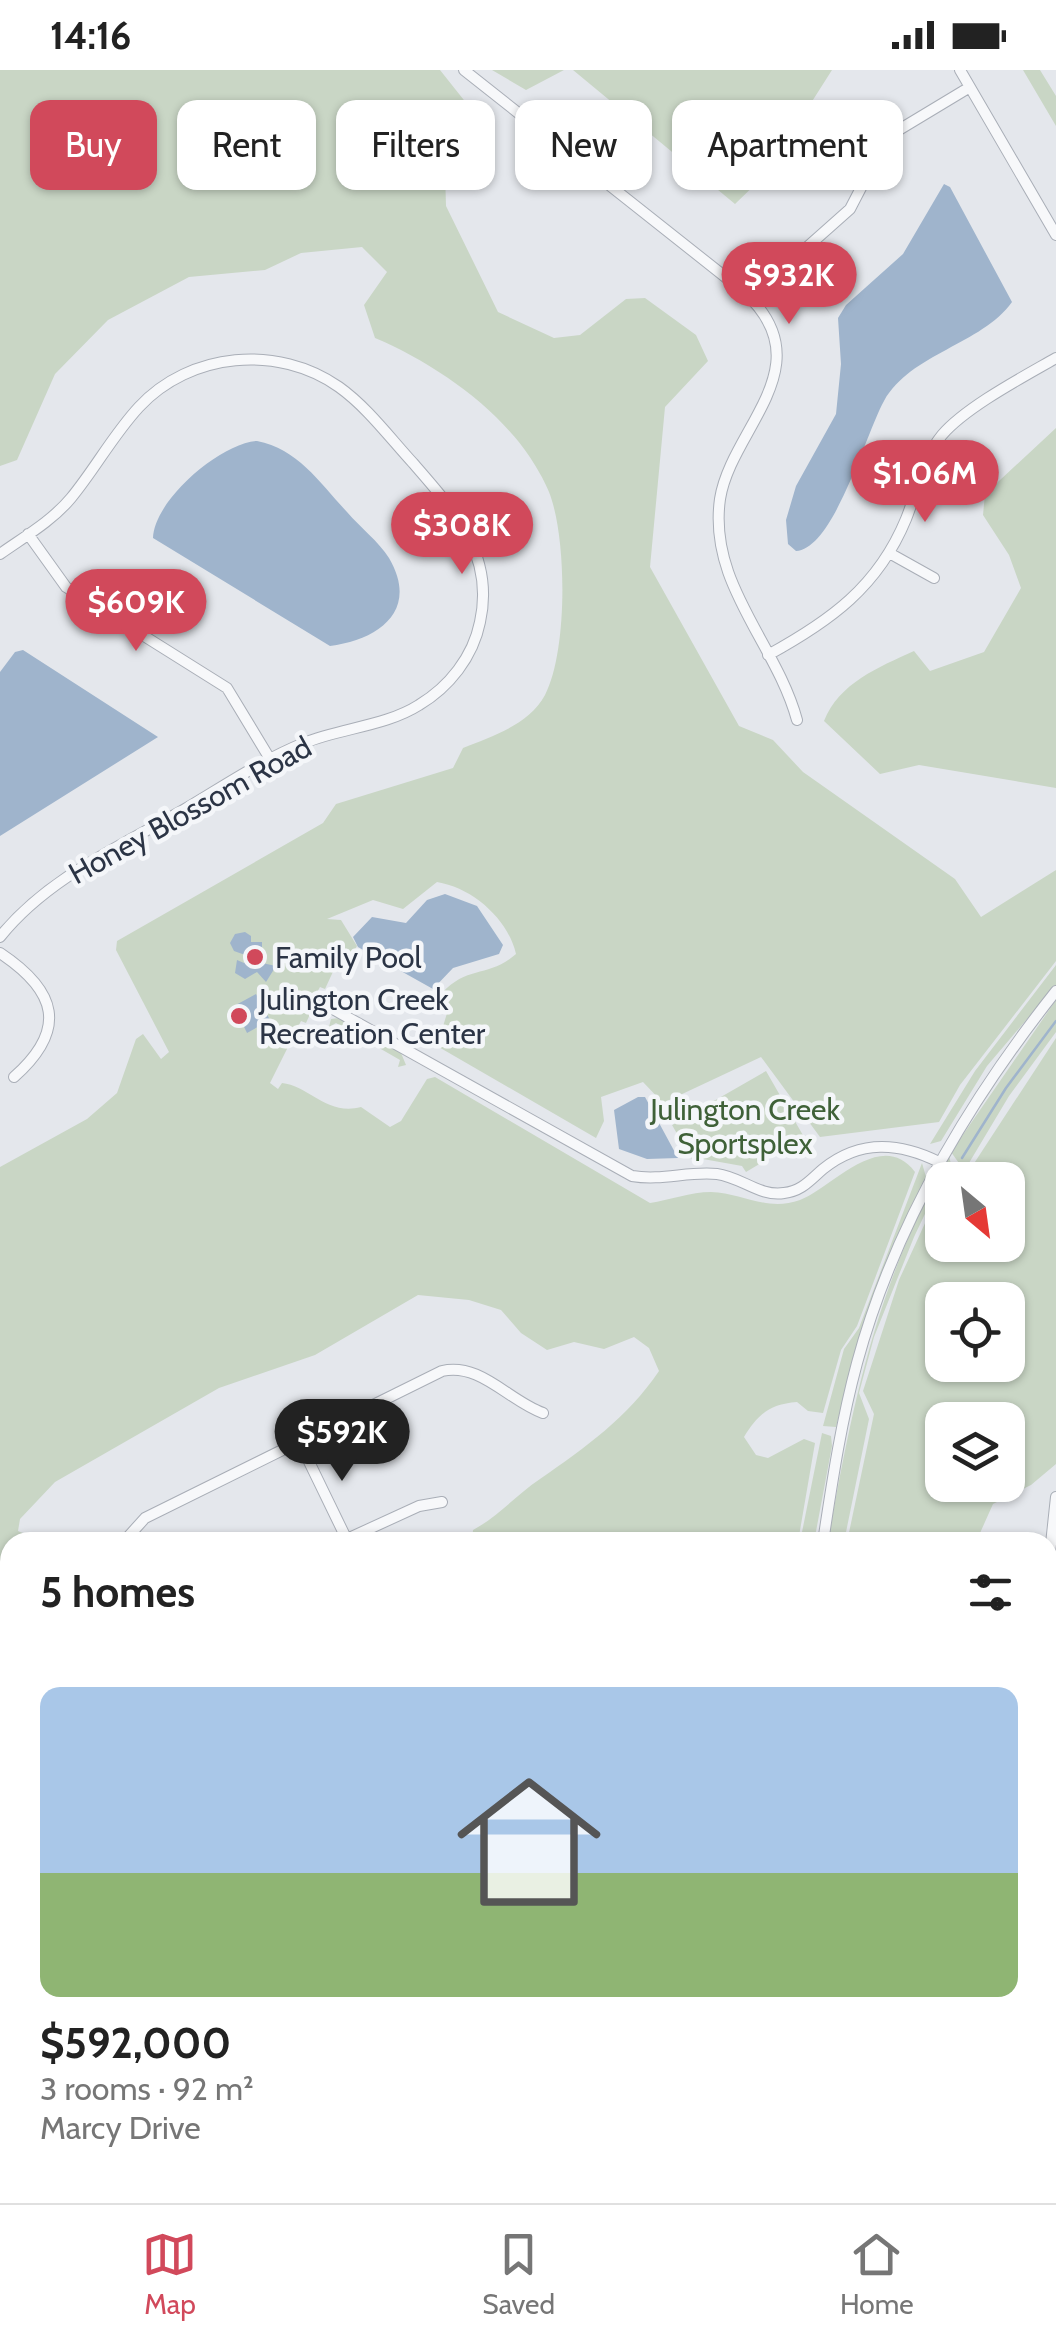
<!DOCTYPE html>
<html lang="en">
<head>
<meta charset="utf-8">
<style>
  :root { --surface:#fff; --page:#f6f6f6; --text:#222; --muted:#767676; --line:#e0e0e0; --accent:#d1495b }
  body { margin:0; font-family:Cabin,sans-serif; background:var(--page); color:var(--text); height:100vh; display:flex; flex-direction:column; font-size:38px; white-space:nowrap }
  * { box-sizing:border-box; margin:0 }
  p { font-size:32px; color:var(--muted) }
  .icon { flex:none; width:55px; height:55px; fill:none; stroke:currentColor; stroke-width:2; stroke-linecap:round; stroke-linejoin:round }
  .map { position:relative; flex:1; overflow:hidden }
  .panel { position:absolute; left:0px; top:1462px; width:1058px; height:672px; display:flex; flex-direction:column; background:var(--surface); border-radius:30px 30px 0 0; box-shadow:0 2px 8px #0004 }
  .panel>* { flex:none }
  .banner { position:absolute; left:30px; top:30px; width:998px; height:90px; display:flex; gap:20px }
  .needle { width:65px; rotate:151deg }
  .tools { position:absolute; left:925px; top:1092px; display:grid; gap:20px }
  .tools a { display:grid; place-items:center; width:100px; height:100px; border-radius:20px; background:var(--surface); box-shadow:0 2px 8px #0004; font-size:50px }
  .price { position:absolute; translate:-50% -85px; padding:0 22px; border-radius:35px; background:var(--accent); color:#fff; font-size:32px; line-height:65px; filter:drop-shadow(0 2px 5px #0008) }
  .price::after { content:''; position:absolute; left:50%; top:60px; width:30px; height:22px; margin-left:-15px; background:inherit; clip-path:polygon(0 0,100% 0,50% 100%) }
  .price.current { background:#222; color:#fff }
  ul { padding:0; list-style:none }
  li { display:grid; align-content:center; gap:20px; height:530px; padding:0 40px }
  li+li { border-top:2px solid var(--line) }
  li span { display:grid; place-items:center; height:310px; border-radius:20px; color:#555 }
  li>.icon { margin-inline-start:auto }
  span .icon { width:180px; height:180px; fill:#fffc; stroke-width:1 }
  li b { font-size:42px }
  h2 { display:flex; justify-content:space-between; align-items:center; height:120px; padding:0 40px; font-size:42px }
  .pill { padding:0 35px; border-radius:20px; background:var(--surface); box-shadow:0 2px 8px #0004; font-size:35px; line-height:90px }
  .pill.current { background:var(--accent); color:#fff }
  .status { display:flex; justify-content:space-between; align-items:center; height:70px; padding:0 50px; background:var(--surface); direction:ltr }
  .status svg { height:28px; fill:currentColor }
  .dock { display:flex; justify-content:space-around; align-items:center; height:140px; border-top:2px solid var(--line); background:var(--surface); font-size:28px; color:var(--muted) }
  .dock a { display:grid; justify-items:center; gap:5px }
  .dock .current { color:var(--accent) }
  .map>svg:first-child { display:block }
  .built { fill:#d2d6de }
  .green { fill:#c9d6c5; fill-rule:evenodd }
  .water { fill:#9fb4cc }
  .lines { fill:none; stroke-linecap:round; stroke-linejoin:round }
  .stream { stroke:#9fb4cc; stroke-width:2.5 }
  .minor-casing { stroke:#a9aeb7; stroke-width:12 }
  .minor { stroke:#f7f8fa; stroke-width:10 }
  .poi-dot { fill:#d1495b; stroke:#f4f6f9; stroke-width:4 }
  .labels { text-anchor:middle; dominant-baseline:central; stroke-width:9; stroke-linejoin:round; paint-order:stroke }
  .street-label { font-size:30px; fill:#2b3445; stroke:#f4f6f9 }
  .poi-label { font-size:30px; fill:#2b3445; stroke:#f4f6f9; text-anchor:start }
  .park-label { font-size:30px; fill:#3f6138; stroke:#f4f6f9 }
</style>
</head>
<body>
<div class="status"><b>14:16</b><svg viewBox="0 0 49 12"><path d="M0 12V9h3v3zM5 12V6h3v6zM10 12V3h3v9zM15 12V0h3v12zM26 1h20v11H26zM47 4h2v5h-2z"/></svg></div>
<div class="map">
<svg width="1056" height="2133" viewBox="0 0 1056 2133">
  <rect width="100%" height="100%" fill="#e4e7ec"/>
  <path class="built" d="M463,2125H846L848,2133H459Z"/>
  <path class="green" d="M0,0H440L471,39L484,45L445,101L446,136L498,242L554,268L580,265L626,229L645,228L696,265L708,291L665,337L650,497L739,656L773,670L803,702L955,809L981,847L1056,800V891L960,1015L939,1052L820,1067L761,987L663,1033L643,1012L601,1027L604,1051L596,1068L437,976L448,940L442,923C468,895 489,908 516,884C508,849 473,818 437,812L403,839L373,830L327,849L341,850L357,876L347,893L340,889L337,893L325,919L320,917L308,939L311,942L306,953L301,951L270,1013L278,1019L282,1013C309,1016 327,1046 361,1037L390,1057L401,1051L427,1009L435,1007L650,1133C669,1130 691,1122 711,1122C743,1123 767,1142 800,1130C831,1119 881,1057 915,1102L857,1256L841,1280L823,1343L808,1341L797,1332C770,1334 758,1344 744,1367L756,1385L768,1388L804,1369L815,1373L798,1472H472L473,1460C499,1446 516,1425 540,1409C585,1378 628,1347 659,1301L649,1278L634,1267L604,1279L574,1272L547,1280L521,1263L501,1240L469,1230L418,1225L315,1285L219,1318L55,1412L20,1449L18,1461L44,1472H10V1569L0,1570V1097L87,1049L117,1023L136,969L143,964L161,989L169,982L116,880L117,871L323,753L336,734L453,698L463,678C492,666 529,655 545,625C568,581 567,467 549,422C542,404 525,378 512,364C478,324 423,288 375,268L364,235L387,202L362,177L301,183L265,200L189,207L108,250L55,304L17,390L0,396Z
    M492,0H564L526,20Z
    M573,0H832L811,33L823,84L805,95L768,102L735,134Z
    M1023,0H1040L1056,26V56Z
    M1056,358V718L919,695L880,704L824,651C839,613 879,597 914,581L930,601L984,582L1021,518L1009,485L983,445L985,424Z
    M1056,895V915L987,996L941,1071L930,1074L975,1001Z
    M1056,930V962L1009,1026L969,1093L961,1096L951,1082Z
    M339,948L401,983L406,995L398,997L400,990L367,971L363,976L358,974L360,967L336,953L329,957L331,949Z
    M1056,968V1394L1031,1415L993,1434L976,1472H847L874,1344L863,1321L899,1210L942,1116V1175H1008V1110H946L971,1098ZM1008,1230V1295H942V1230ZM942,1350H1008V1415H942Z
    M766,1001L804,1067L746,1102L742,1096L703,1089L694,1093L672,1055Z
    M949,1086L952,1098L942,1108L914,1167L874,1267L859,1323L869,1349L844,1472H828C853,1330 877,1213 949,1086Z
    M922,1093L926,1107C888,1187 857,1271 836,1357L823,1356L844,1279L859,1258Z
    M822,1363L831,1366L832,1376L814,1472H800Z
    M1048,1627H1056V1697L1048,1695Z
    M1048,1836L1056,1840V2133H875L873,2125H1048Z
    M0,2040L10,2041V2092L0,2085Z"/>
  <path class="water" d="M944,114L950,117L1012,232C981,275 911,283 884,331C866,363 834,479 796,481L788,474L786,450L796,416L836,344L841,294L838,248L846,235L903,184Z
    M257,371C298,379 320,413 347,442C360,457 379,472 389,488C420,541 378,570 330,576L153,468C154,430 221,373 257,371Z
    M23,580L158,667L0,766V602L15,582Z
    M445,824L477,836L503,875L499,884L453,898L433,919L358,877L353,867L372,847L406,853L427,830Z
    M245,862L251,866V872H262V893L276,896L266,912L257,902L245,909L235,903L237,890L244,893L248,886L234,881L230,873L235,864Z
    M256,924L270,950L247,963L234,936Z
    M638,1027H645L678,1088L647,1089L619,1079L614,1040Z
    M10,1703V1757L0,1758V1704Z
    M481,2125H572L565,2133H478Z"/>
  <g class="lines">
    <path class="stream" d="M962,1088L1006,1018L1056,951"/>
    <defs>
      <path id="minor" d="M464,0L743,221C826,295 731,358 720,429C708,514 776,573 797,650
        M960,0L1056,165
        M751,227L850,139L877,87L897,61L970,17
        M28,464L66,517L227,618L270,689
        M0,484C24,467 52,451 71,428C95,399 113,365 139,337C190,282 278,274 339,317C367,337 390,368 413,393C454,440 495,485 480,552C473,587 449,617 419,635C386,656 341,658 304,673C262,690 224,716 185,739C121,776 47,808 0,867
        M891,484L934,508
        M768,585C830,551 878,517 906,449C917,422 923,388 942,365C966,337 1023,307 1056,288
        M0,883C57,921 68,959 14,1007
        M331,938L632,1106C662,1111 688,1101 717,1104C741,1107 760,1127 784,1123C802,1121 810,1110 823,1099C860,1069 899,1072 939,1092
        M299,1371L348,1472
        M127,1468L145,1448L442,1301C480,1292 509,1331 543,1343
        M347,1469L419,1436L442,1432
        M823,1472C832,1413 841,1352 857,1293C894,1156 968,1032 1056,921
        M1048,1502L1056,1427
        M1048,1569L1056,1570
        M0,1633L10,1634
        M1048,1778L1056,1781
        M0,1830L10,1829
        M0,1947L10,1954
        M80,2125L83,2133
        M201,2125L203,2133
        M325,2125L326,2133
        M423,2133L426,2125
        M443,2133L444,2125"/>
    </defs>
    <use href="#minor" class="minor-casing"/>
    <use href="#minor" class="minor"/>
  </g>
  <g class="poi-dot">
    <circle cx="255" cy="887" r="10"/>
    <circle cx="239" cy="946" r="10"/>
  </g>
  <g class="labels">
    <g class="street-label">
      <text transform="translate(190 740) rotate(-29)">Honey Blossom Road</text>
    </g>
    <g class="poi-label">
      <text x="275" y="887">Family Pool</text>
      <text x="259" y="929">Julington Creek<tspan x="259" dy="34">Recreation Center</tspan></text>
    </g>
    <g class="park-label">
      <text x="745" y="1039">Julington Creek<tspan x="745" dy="34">Sportsplex</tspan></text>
    </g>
  </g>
</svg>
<div class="tools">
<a><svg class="needle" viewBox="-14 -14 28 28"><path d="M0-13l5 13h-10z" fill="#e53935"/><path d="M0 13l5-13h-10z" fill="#767676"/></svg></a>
<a><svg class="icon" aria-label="locate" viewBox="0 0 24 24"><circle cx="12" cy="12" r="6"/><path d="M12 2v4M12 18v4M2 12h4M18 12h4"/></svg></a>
<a><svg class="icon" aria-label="layers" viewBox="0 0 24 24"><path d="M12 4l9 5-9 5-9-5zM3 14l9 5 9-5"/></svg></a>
</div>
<b class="price" style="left:789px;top:257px">$932K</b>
<b class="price" style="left:925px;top:455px">$1.06M</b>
<b class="price" style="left:462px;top:507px">$308K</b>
<b class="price" style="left:136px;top:584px">$609K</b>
<b class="price current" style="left:342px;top:1414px">$592K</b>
<div class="banner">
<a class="pill current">Buy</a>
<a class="pill">Rent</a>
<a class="pill">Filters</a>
<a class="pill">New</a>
<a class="pill">Apartment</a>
</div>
<section class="panel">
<h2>5 homes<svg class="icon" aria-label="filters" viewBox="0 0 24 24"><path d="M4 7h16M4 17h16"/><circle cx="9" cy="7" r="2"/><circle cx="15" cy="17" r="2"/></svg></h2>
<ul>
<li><span style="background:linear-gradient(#a9c7e8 60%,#8fb573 0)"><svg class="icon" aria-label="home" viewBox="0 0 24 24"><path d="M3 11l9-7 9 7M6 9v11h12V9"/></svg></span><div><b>$592,000</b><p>3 rooms · 92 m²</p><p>Marcy Drive</p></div></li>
</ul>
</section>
</div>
<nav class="dock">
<a class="current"><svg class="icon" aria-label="map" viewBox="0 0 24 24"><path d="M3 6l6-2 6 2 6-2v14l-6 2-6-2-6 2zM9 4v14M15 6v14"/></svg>Map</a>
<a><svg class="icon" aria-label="saved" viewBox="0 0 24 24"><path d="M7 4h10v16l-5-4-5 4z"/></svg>Saved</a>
<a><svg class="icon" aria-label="home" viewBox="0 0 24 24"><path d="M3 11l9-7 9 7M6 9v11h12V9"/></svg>Home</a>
</nav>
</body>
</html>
